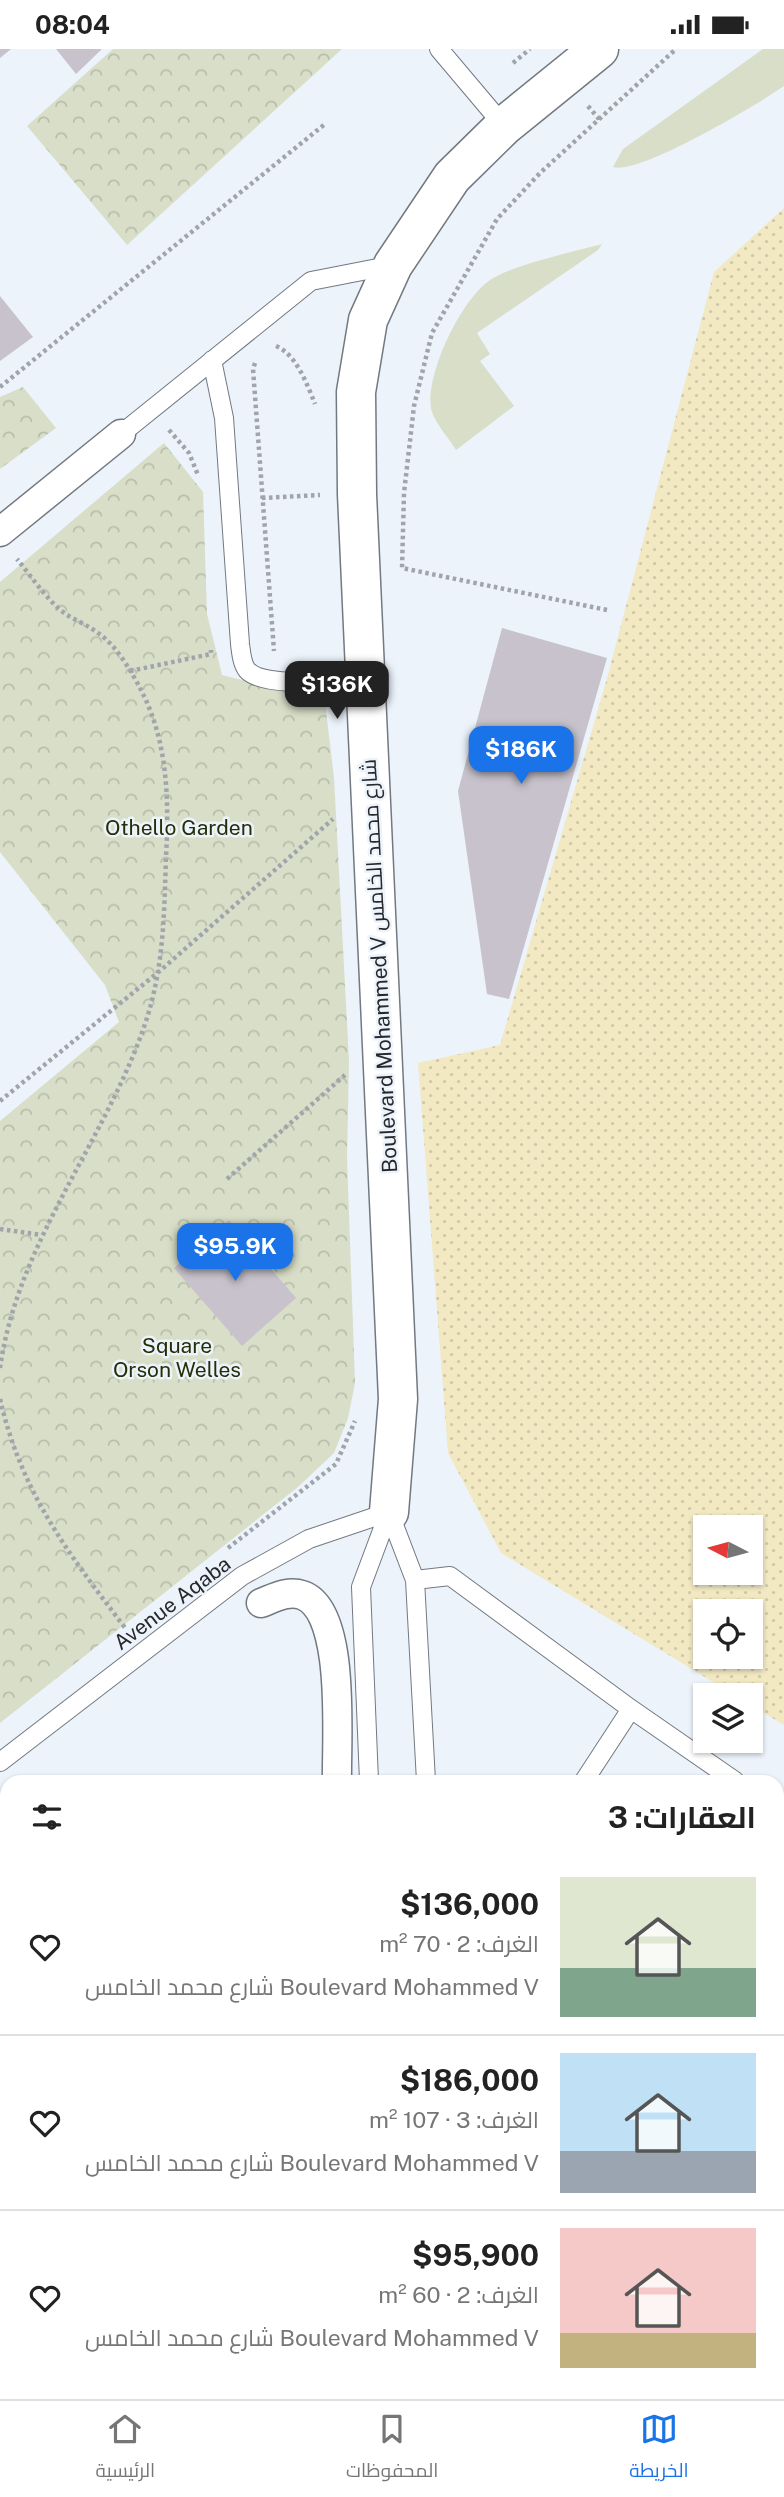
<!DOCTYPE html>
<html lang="ar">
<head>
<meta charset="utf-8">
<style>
  :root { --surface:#fff; --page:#f6f6f6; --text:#222; --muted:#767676; --line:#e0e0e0; --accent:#1a73e8 }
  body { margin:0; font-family:"Public Sans",Cairo,sans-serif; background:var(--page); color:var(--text); direction:rtl; height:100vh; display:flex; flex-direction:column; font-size:26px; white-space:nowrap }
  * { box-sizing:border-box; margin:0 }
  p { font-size:23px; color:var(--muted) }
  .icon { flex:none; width:38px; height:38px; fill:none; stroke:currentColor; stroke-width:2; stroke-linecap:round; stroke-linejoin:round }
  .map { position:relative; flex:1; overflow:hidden; direction:ltr }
  .details { position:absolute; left:0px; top:1726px; width:784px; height:625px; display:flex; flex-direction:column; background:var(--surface); border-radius:21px 21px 0 0; box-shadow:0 2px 5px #0004; direction:rtl }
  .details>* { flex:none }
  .needle { width:46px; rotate:276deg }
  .tools { position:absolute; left:693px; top:1466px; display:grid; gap:14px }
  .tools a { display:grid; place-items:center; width:70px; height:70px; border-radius:0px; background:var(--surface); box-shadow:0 2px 5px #0004; font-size:35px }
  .price { position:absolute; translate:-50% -60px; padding:0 16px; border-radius:14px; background:var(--accent); color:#fff; font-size:23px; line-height:46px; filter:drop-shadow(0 2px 4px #0008) }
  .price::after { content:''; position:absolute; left:50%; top:42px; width:21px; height:16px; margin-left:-10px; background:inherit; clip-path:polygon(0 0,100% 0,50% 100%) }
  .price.active { background:#222; color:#fff }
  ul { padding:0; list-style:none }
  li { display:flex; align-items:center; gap:21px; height:175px; padding:0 28px }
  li+li { border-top:2px solid var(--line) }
  li span { display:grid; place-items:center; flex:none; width:196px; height:140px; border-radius:0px; color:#555 }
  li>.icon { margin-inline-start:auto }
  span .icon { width:84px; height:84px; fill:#fffc; stroke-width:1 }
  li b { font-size:30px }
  h2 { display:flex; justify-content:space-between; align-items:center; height:84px; padding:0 28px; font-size:30px }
  .status { display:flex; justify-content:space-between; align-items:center; height:49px; padding:0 35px; background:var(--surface); direction:ltr }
  .status svg { height:19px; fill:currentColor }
  .dock { display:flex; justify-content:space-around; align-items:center; height:98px; border-top:2px solid var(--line); background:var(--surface); font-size:19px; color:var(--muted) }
  .dock a { display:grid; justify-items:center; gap:4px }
  .dock .active { color:var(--accent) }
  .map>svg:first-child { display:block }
  .grass { fill:#d8dec7 }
  .sand { fill:url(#sand-dots); fill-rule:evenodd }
  .park { fill:url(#park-crowns) }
  .building { fill:#c7c2cb }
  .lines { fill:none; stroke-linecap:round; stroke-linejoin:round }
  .service-casing { stroke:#737980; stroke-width:20 }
  .pedestrian-casing { stroke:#737980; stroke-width:31 }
  .tertiary-casing { stroke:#737980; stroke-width:41 }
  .path { stroke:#a0a5ab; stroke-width:4.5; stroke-dasharray:3.5 3.5; stroke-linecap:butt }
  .service { stroke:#fff; stroke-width:18 }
  .pedestrian { stroke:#fff; stroke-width:28 }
  .tertiary { stroke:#fff; stroke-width:38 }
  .labels { text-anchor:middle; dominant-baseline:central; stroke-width:5; stroke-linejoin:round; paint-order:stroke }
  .park-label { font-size:21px; fill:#272e05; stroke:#ecf3fb }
  .street-label { font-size:21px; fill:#26282b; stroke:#ecf3fb }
</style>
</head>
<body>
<div class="status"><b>08:04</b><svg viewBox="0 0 49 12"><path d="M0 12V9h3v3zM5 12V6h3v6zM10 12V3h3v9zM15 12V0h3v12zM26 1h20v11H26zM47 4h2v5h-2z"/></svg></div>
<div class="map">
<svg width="784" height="2350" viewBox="0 0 784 2350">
  <defs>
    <pattern id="sand-dots" width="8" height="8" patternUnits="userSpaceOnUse" patternTransform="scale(1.75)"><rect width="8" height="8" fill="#f2e9c3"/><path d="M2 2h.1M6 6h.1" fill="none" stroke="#cfc8a8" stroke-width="1.8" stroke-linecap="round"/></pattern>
    <pattern id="park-crowns" width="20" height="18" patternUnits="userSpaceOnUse" patternTransform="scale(1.75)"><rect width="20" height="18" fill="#d8dec7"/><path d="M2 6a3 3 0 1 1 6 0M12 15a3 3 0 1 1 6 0" fill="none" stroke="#b9beab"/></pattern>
  </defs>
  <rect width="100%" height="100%" fill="#ecf3fb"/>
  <path class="grass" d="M763,0H784V37C758,55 640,126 613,118L623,100Z
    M602,195L598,201L477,284L490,305L480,312L514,357L456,401C449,389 433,372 431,359C426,324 461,251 490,231C509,217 576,202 602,195Z"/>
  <path class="sand" d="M784,159V1676L751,1656V1647H736L501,1504L448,1404L418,1014L500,996L606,633L714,223ZM705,1479H751V1524H705ZM705,1563H751V1608H705Z"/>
  <path class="park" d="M113,0H342L127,196L27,77Z
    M23,338L56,379L0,420V348Z
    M164,394L203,443L207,565L222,626C256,636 290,636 324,645L334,729L349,1012L347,1109L355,1334L348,1369L334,1404L298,1438L0,1674V1072L119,973L105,936L0,803V533Z
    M0,2005L7,2013V2267L0,2276Z"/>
  <path class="building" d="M0,0H11L0,9Z
    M56,0H102L76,25Z
    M0,247L33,288L0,312Z
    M502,579L607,609L509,950L487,945L458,742Z
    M229,1171L296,1249L242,1297L174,1219Z
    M777,2300L784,2305V2345L781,2350H446L450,2343H777Z
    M29,2343H65L61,2350H39Z
    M90,2343H209L205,2350H91L87,2348Z
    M260,2343H291L301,2350H256Z
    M349,2343H444L440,2350H360Z"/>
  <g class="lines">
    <defs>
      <path id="service" d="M439,0L504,77
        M212,311L224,369L240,595C241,603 242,615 247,621C263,640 341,631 366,631
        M121,385L311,232L393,216
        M389,1463L415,1531L426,1732
        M415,1531L450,1527L631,1660
        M0,1713L242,1527L309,1490L389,1463
        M369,1732L361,1538L389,1463
        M584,1732L631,1660L735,1732
        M777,1761L784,1766
        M777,2064L784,2069
        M777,2195L784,2200
        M777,2258L784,2263"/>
      <path id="pedestrian" d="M0,483L121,385
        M261,1554C274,1549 288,1541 302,1546C347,1561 336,1692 337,1732
        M777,2279L784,2284
        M0,2302L7,2292"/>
      <path id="tertiary" d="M389,1463L398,1350L357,445L356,343L368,271L393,216L452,128L504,77L599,0"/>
    </defs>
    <use href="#service" class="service-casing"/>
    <use href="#pedestrian" class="pedestrian-casing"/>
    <use href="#tertiary" class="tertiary-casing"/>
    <path class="path" d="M513,14L530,0
      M588,57L599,70
      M276,297C296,305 307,335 315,355
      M255,314L253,320L274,602
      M0,338L325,75
      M169,381L189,404L198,426
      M262,449L320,446
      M607,561L402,519L404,444L414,357L432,284L497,170L540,124L676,0
      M130,622L211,605V601
      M0,1052L161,921L333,770
      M227,1130L345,1026
      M0,1180L41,1186
      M0,1319C18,1192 105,1093 145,975C164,919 164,866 166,808C169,752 168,694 142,643C132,623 116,596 98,584C85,574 70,570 58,559C43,545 30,526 17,510
      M0,1350C22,1445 68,1504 126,1580
      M228,1499L336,1415L355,1372
      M0,2044L7,2039
      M0,2209L7,2216"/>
    <use href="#service" class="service"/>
    <use href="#pedestrian" class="pedestrian"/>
    <use href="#tertiary" class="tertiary"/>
  </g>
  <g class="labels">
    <g class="park-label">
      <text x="179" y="778">Othello Garden</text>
      <text x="177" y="1296">Square<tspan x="177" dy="24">Orson Welles</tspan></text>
    </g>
    <g class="street-label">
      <text transform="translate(379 917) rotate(-93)">Boulevard Mohammed V شارع محمد الخامس</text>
      <text transform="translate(172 1554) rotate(-37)">Avenue Aqaba</text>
    </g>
  </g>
</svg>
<div class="tools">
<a><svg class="needle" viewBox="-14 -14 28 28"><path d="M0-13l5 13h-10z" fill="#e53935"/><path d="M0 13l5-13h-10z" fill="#767676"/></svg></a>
<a><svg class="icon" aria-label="locate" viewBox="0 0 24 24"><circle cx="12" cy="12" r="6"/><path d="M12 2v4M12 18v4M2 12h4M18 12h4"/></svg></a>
<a><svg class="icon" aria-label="layers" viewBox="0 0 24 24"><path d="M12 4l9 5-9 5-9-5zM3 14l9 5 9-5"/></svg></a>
</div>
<b class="price active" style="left:337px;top:672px">$136K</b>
<b class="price" style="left:521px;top:737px">$186K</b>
<b class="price" style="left:235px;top:1234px">$95.9K</b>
<section class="details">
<h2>العقارات: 3<svg class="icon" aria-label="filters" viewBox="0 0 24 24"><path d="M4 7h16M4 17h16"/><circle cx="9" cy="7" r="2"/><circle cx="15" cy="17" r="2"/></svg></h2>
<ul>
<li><span style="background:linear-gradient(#dfe7d0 65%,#7fa58c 0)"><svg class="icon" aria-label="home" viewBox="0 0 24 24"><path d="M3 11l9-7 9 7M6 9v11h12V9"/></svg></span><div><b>$136,000</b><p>الغرف: 2 · 70 m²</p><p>Boulevard Mohammed V شارع محمد الخامس</p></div><svg class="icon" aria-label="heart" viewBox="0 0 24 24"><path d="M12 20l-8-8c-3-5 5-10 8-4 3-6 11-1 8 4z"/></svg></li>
<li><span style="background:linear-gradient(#bfe0f5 70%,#9aa5b1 0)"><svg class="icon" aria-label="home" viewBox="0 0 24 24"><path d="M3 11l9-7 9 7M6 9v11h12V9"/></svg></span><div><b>$186,000</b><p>الغرف: 3 · 107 m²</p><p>Boulevard Mohammed V شارع محمد الخامس</p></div><svg class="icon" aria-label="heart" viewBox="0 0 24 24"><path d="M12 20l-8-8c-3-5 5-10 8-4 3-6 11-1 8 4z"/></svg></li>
<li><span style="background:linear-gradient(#f6c9c9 75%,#c2b280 0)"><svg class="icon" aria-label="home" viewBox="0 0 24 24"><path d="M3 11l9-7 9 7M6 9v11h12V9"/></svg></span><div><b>$95,900</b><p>الغرف: 2 · 60 m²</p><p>Boulevard Mohammed V شارع محمد الخامس</p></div><svg class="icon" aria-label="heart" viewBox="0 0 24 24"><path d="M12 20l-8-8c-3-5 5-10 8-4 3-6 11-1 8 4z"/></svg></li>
</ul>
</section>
</div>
<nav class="dock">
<a class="active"><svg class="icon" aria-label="map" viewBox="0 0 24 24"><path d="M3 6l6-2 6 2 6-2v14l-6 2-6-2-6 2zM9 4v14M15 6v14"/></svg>الخريطة</a>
<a><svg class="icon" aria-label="saved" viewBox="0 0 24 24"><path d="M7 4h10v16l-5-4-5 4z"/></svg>المحفوظات</a>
<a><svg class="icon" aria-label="home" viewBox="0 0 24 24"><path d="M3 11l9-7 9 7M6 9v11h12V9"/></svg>الرئيسية</a>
</nav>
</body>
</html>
